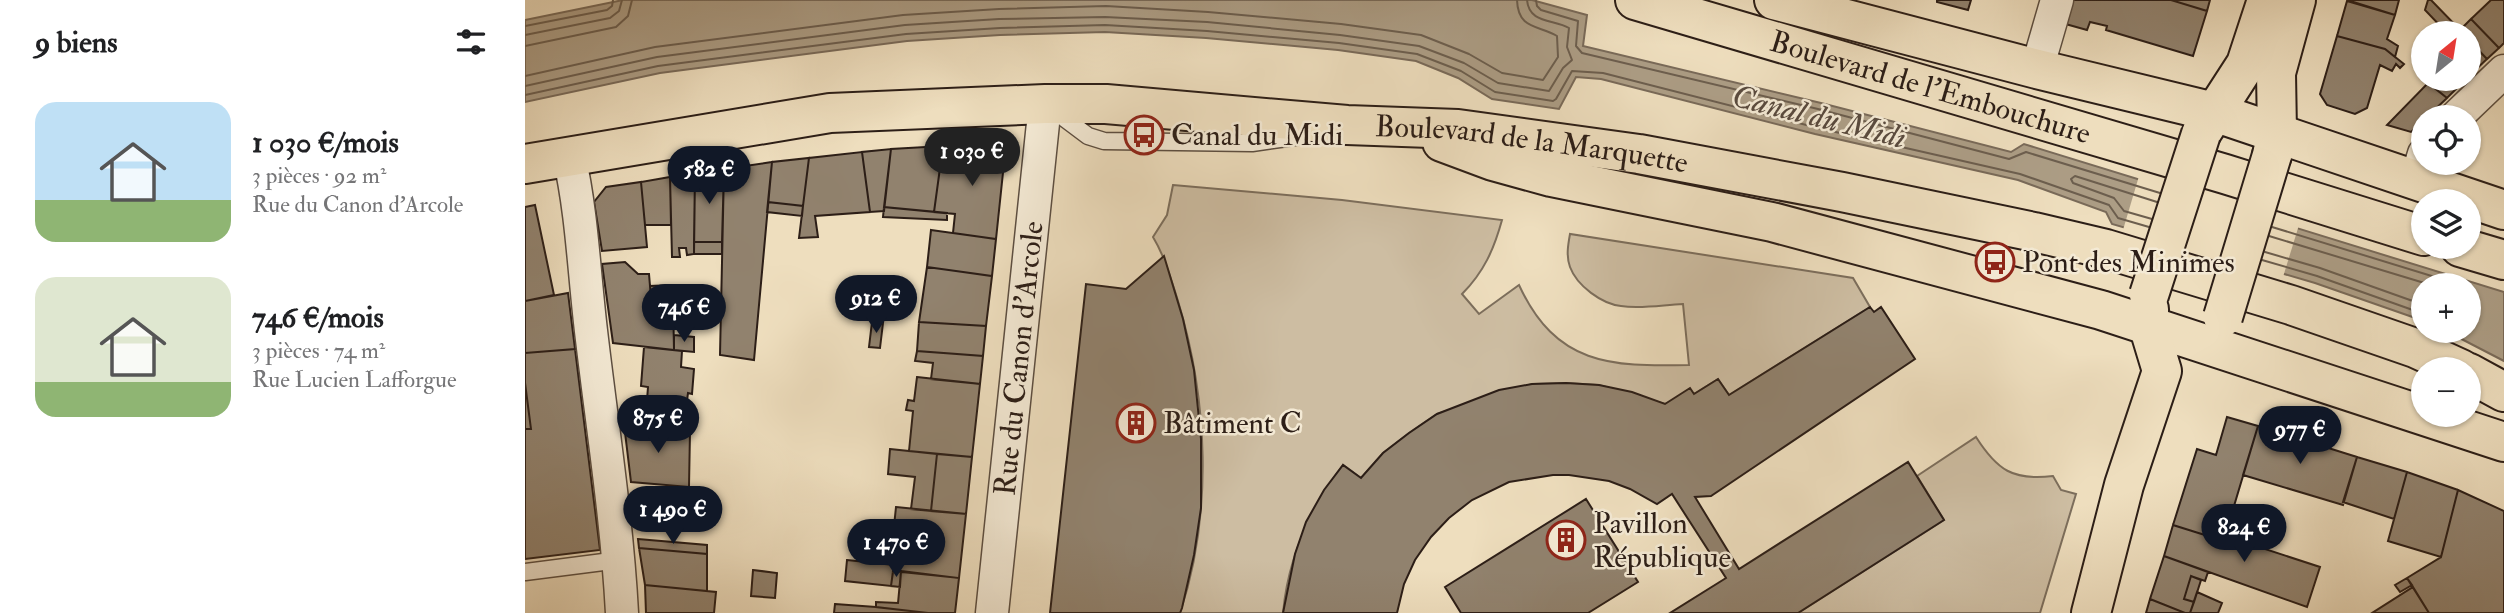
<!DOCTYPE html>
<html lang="fr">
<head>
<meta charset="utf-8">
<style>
  :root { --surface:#fff; --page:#f6f6f6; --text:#202124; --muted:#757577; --accent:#111827 }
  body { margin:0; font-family:"IM FELL Double Pica",serif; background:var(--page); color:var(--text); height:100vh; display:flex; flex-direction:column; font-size:26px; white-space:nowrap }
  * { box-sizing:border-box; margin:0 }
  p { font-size:23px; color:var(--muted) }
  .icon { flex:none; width:38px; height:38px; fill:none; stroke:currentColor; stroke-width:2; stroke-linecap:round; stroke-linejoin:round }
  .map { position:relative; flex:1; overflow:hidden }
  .sheet { display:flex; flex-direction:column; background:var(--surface); width:525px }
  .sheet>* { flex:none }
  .needle { width:46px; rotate:30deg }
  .tools { position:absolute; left:1886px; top:21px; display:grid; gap:14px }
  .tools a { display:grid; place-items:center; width:70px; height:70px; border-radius:50%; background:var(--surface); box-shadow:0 2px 5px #0004; font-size:35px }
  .price { position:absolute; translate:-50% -60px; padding:0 16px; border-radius:24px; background:var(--accent); color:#fff; font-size:23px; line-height:46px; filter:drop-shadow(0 2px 4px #0008) }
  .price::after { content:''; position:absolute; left:50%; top:42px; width:21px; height:16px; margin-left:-10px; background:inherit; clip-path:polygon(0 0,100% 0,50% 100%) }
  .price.on { background:#222; color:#fff }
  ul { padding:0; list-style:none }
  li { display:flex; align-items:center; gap:21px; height:175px; padding:0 35px }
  li span { display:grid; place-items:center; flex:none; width:196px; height:140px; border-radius:21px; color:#555 }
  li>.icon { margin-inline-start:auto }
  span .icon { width:84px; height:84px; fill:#fffc; stroke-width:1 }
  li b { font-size:30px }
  h2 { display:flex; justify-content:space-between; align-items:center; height:84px; padding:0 35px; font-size:30px }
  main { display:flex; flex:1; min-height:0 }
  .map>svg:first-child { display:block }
  .green { fill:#cdbda2; stroke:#7c6e5c; stroke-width:2 }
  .water { fill:#ac9d85; stroke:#796a59; stroke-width:2 }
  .pier { fill:#eedebe }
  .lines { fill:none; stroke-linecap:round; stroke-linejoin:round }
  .shore { stroke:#6c5e4e; stroke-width:2 }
  .building { fill:#91826e; stroke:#2c1e17; stroke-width:2 }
  .lane-casing { stroke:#5c4e41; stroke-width:19 }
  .street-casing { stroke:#5c4e41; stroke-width:35 }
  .primary-casing { stroke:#2c1e17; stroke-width:42 }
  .lane { stroke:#f4ead5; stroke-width:16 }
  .street { stroke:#f4ead5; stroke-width:32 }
  .primary { stroke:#eedebe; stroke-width:38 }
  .primary-bridge-casing { stroke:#2c1e17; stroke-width:42; stroke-linecap:butt }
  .primary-bridge { stroke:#eedebe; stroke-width:38 }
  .labels { text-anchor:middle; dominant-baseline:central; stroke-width:5; stroke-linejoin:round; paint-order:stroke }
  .street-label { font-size:30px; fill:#2c1e17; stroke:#f4ead5 }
  .poi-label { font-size:30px; fill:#2c1e17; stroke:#f4ead5; text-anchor:start }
  .water-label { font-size:32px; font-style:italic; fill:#594a3e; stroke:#f4ead5 }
</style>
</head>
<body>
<main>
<section class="sheet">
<h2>9 biens<svg class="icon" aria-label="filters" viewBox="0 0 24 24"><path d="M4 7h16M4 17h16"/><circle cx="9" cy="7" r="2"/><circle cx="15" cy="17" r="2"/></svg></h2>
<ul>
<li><span style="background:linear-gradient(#bfe0f5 70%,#8fb573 0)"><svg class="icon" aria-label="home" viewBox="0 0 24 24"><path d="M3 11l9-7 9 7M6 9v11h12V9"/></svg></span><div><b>1 030 €/mois</b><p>3 pièces · 92 m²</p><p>Rue du Canon d'Arcole</p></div></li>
<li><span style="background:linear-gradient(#dfe7d0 75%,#8fb573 0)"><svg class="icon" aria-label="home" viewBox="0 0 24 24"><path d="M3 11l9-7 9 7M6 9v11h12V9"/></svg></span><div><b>746 €/mois</b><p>3 pièces · 74 m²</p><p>Rue Lucien Lafforgue</p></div></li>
</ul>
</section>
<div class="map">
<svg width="1979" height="613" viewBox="0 0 1979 613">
  <rect width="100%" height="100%" fill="#eedebe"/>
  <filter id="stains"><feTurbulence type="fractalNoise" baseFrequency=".00286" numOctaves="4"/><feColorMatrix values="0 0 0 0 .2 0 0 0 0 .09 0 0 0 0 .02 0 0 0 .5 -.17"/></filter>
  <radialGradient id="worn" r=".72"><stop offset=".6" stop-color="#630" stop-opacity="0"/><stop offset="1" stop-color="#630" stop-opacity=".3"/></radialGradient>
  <path class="green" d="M648,185L817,200L977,220C969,249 959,272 937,294L954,314L994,285C1031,365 1085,367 1164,365L1158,304C1137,305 1116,309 1096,306C1077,304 1052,286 1045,267C1041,256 1043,245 1045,234L1328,278L1345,307L1204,395L1193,379L1169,394L1140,404L1074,385L1041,383L1007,384L912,414L884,433L858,453L836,478L818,465C785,509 763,557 758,613H655C688,514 683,400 653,301C646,279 640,257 628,237L642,215Z
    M1451,437C1472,470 1488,481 1528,476L1536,490L1551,494L1515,613H1273L1419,520L1392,476Z"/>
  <path class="water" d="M98,0H1007L1062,15L1058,46L1296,103L1486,152L1499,144L1979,292V361L1921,331H1944V285H1899V321L1790,283L1587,224L1581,212L1493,180L1290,134L1076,79L1051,77L1034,109L967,99L933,78L891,61L813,50L681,38L580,32L475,35L382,41L135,73L0,102V20Z"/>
  <path class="pier" d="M1614,176L1774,225L1758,277L1598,230Z"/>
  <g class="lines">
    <path class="shore" d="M1011,0L1012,6L1016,10L1053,21L1051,46L1057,53L1293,109L1484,159L1501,152L1635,193
      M0,26L82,10L87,6L88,0
      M0,35L85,18L94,11L97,0
      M0,46L91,27L103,16L107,0
      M0,76L130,47L378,15L474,9L581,6L683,12L816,24L896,35L944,54L977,73L1018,80L1033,57L1032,36C1014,25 993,30 992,0
      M0,86L132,57L380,25L474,19L580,17L682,22L815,35L894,46L939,63L973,83L1024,91L1038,68L1047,60L1042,47L1044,28C1029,19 1004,24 1002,0
      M0,95L133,66L381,34L475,28L580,25L682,31L814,43L892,54L936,71L970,92L1028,101L1031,99L1047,71L1078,73L1293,128L1495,174L1584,205L1593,218L1624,227
      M1627,219L1599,211L1589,198L1548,183L1546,179L1550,176L1632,202
      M1747,227L1936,285
      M1744,236L1906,285
      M1740,252L1795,268L1899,305
      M1737,260L1792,276L1899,314"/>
  </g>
  <path class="building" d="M1412,0H1446L1443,10L1412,2Z
    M1544,0H1646L1682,11L1668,56L1581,30L1582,26L1565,22L1562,30L1537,23Z
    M1646,0H1685L1682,11Z
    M1822,0H1874L1870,15Z
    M1903,0H1906L1938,33H1922L1900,10Z
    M1966,0H1979V43L1974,48L1946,19Z
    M1822,1L1870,15L1862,39L1873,46L1870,57L1860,49L1812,36Z
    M1946,19L1974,48L1962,59L1944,40V33H1938L1935,30Z
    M1812,36L1860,49L1879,64L1875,68L1871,64L1867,71L1855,65L1842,108L1830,114L1802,105L1795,94Z
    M1944,40L1962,59L1944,76Z
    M1903,79H1919L1931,89L1922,98L1901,81Z
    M1903,83L1922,98L1902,117H1899V120L1886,132L1862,125Z
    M481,144L471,239L428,233L430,214L409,212L418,146Z
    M418,146L409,212L359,207L366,149Z
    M366,149L359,211L345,212L337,152Z
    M337,152L345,212L290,216L293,237L274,238L284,158Z
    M284,158L278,206L243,202L247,162Z
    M247,162L229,360L195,355L199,169Z
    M199,169L197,242H169L170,173Z
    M170,173L169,254L162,255L161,248H154L155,257H147L145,177Z
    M145,177L146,225H120L116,182Z
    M116,182L122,247L77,251L69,202L81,187Z
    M243,202L278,206L277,216L242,212Z
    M10,205L29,295L0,301V207Z
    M359,207L422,213V220L358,217Z
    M406,230L471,239L467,276L402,267Z
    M169,242H197V254H169Z
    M639,256L658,319L669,370L676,439V508L669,555L657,608L655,613H525L561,284L601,289Z
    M100,262L113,274H124L126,298L148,297L149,350L88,343L77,264Z
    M402,267L467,276L461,326L394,322Z
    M148,285V297L126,298L125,286Z
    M43,293L50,349L0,353V301Z
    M349,303L360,304L358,323L347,322Z
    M1345,307L1349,312L1356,307L1390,359L1186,496L1170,497L1214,569L1383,462L1419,520L1273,613H1145L1201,578L1147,494L1132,504L1105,489L1084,481L1044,475H1028L984,482L947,500L924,518L906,537L890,560L879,584L872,613H758L770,554L781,522L799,490L818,465L836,478L858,453L884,433L912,414L974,390L1007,384L1041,383L1074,385L1107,392L1140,404L1165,388L1169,394L1193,379L1204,395Z
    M347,322L358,323L355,348L344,347Z
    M394,322L461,326L458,356L392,351Z
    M149,335L169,337V352L149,350Z
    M119,347L157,351L156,367L169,369L167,394L163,393L158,430L120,426L123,387L116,386Z
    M50,349L75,550L0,559V429H6L0,383V353Z
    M392,351L458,356L455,384L406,379L408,363L390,361Z
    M392,377L455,384L447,457L384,451L388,411L381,410L383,400L389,401Z
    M0,383L6,429H0Z
    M1702,417L1733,426L1700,536L1685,531L1683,536L1648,525L1672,449L1691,455Z
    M99,424L165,431L164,487L106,482Z
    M1733,426L1832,457L1818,505L1718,475Z
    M365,449L412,454L406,511L386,509L390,477L363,474Z
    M412,454L447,457L441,514L406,511Z
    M1832,457L1882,472L1869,519L1818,502Z
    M1882,472L1933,490L1916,557L1863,541Z
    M1933,490L1979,511V613H1904L1882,578L1916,557Z
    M1061,499L1113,582L1063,613H936L920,587Z
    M371,507L441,514L434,578L368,571L369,565H365Z
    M1648,525L1683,536L1685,531L1795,567L1782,607L1639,556Z
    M113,539L182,545V554L114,548Z
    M114,548L182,554V591L120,585Z
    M1639,556L1683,572L1680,581L1666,576L1659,599L1669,602L1665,613H1660L1625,599Z
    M322,560L369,565L366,586L320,581Z
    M228,570L252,573L250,598L226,596Z
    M368,571H376L375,587L366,586Z
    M376,571L434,578L430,613H403L351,607V602L373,603Z
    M1666,576L1676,580L1669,602L1659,599Z
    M1882,578L1887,585L1875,592L1870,585Z
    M120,585L191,592L189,613H121Z
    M1888,587L1904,613H1847Z
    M1672,592L1697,603L1693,613H1665Z
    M1625,599L1660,613H1621Z
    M310,604L351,607L403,613H309Z"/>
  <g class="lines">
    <defs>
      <path id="lane" d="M531,112L563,136L579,141L727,143L776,136
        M0,572L94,560"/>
      <g id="street">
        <path d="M1512,69L1532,0"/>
        <path d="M1931,117L1979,71"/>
        <path d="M44,156C57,213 59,272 66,331C77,425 92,519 97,613"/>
        <path d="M1891,180L1899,154"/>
        <path id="s1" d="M467,613L520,104"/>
      </g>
      <g id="primary">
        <path id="s2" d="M1110,0L1700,174L1899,236"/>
        <path d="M1249,0L1512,69L1689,112L1979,210"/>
        <path d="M1677,132L1721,64L1742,0"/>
        <path d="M917,142L968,161L1026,177L1247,222L1576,310L1979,442"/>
        <path d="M1747,155L1752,133L1751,73L1771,0"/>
        <path id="s3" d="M0,164L305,113L520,104H581L822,125L933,129L1114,154L1317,192L1509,232L1581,249L1766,305L1890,348L1936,369"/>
        <path d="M1935,247L1979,260"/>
        <path d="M1944,373L1979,392"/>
        <path d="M1566,613L1599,485L1637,371L1624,328V309"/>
      </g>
    </defs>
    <use href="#lane" class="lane-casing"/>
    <use href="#street" class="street-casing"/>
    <use href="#primary" class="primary-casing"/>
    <use href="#lane" class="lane"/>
    <use href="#street" class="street"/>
    <use href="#primary" class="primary"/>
    <defs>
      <path id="primary-bridge" d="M1624,295L1676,134
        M1698,317L1747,155"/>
    </defs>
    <use href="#primary-bridge" class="primary-bridge-casing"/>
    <use href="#primary-bridge" class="primary-bridge"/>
  </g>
  <defs>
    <symbol id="bus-ring" viewBox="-11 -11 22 22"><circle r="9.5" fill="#f4ead5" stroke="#8f2418" stroke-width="1.5"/><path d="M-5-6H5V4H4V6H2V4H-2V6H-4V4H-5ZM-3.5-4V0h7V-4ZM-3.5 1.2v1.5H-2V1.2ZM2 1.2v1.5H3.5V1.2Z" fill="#8f2418"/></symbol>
    <symbol id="building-ring" viewBox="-11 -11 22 22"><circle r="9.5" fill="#f4ead5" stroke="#8f2418" stroke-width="1.5"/><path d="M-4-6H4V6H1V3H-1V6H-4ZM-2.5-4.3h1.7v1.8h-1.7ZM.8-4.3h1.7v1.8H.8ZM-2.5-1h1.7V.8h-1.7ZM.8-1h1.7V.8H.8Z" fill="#8f2418"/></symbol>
  </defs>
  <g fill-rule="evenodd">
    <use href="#bus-ring" x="597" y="113" width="44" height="44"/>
    <use href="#bus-ring" x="1448" y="240" width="44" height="44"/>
    <use href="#building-ring" x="589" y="401" width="44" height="44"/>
    <use href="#building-ring" x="1019" y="518" width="44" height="44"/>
  </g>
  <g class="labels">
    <g class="street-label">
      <text stroke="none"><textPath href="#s2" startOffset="308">Boulevard de l'Embouchure</textPath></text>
      <text stroke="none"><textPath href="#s3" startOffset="1013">Boulevard de la Marquette</textPath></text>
      <text stroke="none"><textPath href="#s1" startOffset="256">Rue du Canon d'Arcole</textPath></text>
    </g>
    <g class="poi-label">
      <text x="646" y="135">Canal du Midi</text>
      <text x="1497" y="262">Pont des Minimes</text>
      <text x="638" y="423">Bâtiment C</text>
      <text x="1068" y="523">Pavillon<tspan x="1068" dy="34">République</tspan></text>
    </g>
    <g class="water-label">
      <text transform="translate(1294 117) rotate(14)">Canal du Midi</text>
    </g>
  </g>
  <rect width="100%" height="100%" filter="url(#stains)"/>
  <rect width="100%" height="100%" fill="url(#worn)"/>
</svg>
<div class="tools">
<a><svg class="needle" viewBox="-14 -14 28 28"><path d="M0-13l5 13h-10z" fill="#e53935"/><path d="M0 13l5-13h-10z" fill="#757577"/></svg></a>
<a><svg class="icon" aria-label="locate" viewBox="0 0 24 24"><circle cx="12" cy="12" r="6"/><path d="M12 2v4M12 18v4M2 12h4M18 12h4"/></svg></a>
<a><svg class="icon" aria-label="layers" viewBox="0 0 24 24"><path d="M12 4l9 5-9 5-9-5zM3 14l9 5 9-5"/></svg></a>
<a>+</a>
<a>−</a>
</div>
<b class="price on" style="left:447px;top:188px">1 030 €</b>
<b class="price" style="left:184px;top:206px">582 €</b>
<b class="price" style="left:351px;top:335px">912 €</b>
<b class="price" style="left:159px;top:344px">746 €</b>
<b class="price" style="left:133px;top:455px">875 €</b>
<b class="price" style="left:1775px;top:466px">977 €</b>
<b class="price" style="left:148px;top:546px">1 490 €</b>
<b class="price" style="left:1719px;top:564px">824 €</b>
<b class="price" style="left:371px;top:579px">1 470 €</b>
</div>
</main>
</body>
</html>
